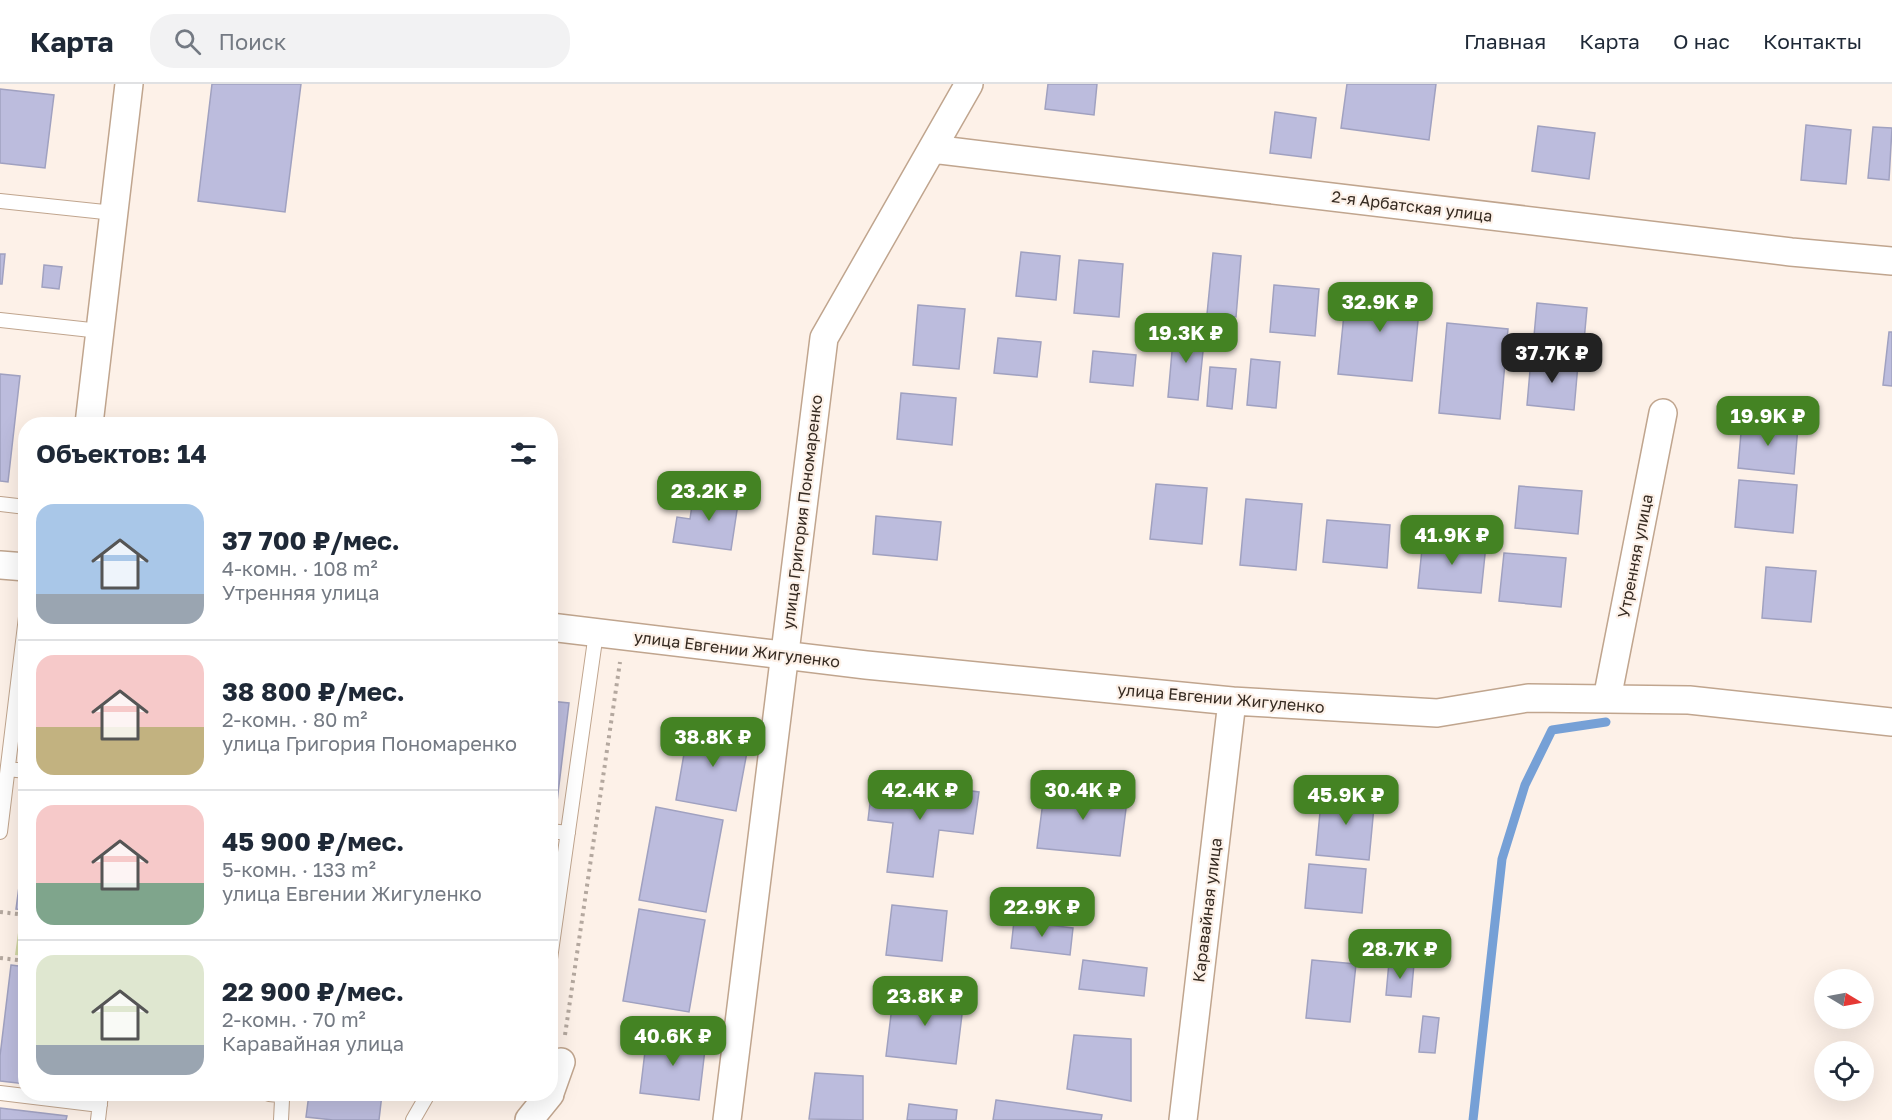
<!DOCTYPE html>
<html lang="ru">
<head>
<meta charset="utf-8">
<style>
  :root { --surface:#fff; --page:#f2f2f3; --text:#1f2937; --muted:#747a83; --line:#e0e1e3; --accent:#448323 }
  body { margin:0; font-family:"Golos Text",sans-serif; background:var(--page); color:var(--text); height:100vh; display:flex; flex-direction:column; font-size:22px; white-space:nowrap }
  * { box-sizing:border-box; margin:0 }
  p { font-size:20px; color:var(--muted) }
  .icon { flex:none; width:33px; height:33px; fill:none; stroke:currentColor; stroke-width:2; stroke-linecap:round; stroke-linejoin:round }
  .map { position:relative; flex:1; overflow:hidden }
  .sheet { position:absolute; left:18px; top:333px; width:540px; height:684px; display:flex; flex-direction:column; background:var(--surface); border-radius:24px; box-shadow:0 6px 24px #0002 }
  .sheet>* { flex:none }
  .needle { width:39px; rotate:100deg }
  .fabs { position:absolute; left:1814px; top:885px; display:grid; gap:12px }
  .fabs a { display:grid; place-items:center; width:60px; height:60px; border-radius:50%; background:var(--surface); box-shadow:0 6px 24px #0002; font-size:30px }
  .price { position:absolute; translate:-50% -51px; padding:0 14px; border-radius:12px; background:var(--accent); color:#fff; font-size:20px; line-height:39px; filter:drop-shadow(0 2px 3px #0008) }
  .price::after { content:''; position:absolute; left:50%; top:36px; width:18px; height:14px; margin-left:-9px; background:inherit; clip-path:polygon(0 0,100% 0,50% 100%) }
  .price.on { background:#222; color:#fff }
  ul { padding:0; list-style:none }
  li { display:flex; align-items:center; gap:18px; height:150px; padding:0 18px }
  li+li { border-top:2px solid var(--line) }
  li span { display:grid; place-items:center; flex:none; width:168px; height:120px; border-radius:18px; color:#555 }
  li>.icon { margin-inline-start:auto }
  span .icon { width:72px; height:72px; fill:#fffc; stroke-width:1 }
  li b { font-size:26px }
  h2 { display:flex; justify-content:space-between; align-items:center; height:72px; padding:0 18px; font-size:26px }
  header { display:flex; align-items:center; gap:36px; box-sizing:border-box; height:84px; padding:0 30px; background:var(--surface); border-bottom:2px solid var(--line) }
  header strong { font-size:28px }
  nav { display:flex; gap:33px; margin-inline-start:auto; font-size:21px }
  .search { width:420px; height:54px; background:var(--page); display:flex; align-items:center; gap:15px; box-sizing:border-box; padding:0 21px; border-radius:24px; color:var(--muted); font-size:22px }
  .map>svg:first-child { display:block }
  .green { fill:#d2d7a5 }
  .lines { fill:none; stroke-linecap:round; stroke-linejoin:round }
  .stream { stroke:#76a0d6; stroke-width:9 }
  .building { fill:#bcbcdd; stroke:#a0a1c0; stroke-width:1.5 }
  .service-casing { stroke:#c0a58e; stroke-width:16 }
  .minor-casing { stroke:#c0a58e; stroke-width:30 }
  .path { stroke:#b4a89f; stroke-width:4; stroke-dasharray:3 4.5; stroke-linecap:butt }
  .service { stroke:#fff; stroke-width:14 }
  .minor { stroke:#fff; stroke-width:27 }
  .labels { text-anchor:middle; dominant-baseline:central; stroke-width:4.5; stroke-linejoin:round; paint-order:stroke }
  .street-label { font-size:16px; fill:#352a21; stroke:#fdf1e8 }
</style>
</head>
<body>
<header>
<strong>Карта</strong>
<div class="search"><svg class="icon" aria-label="search" viewBox="0 0 24 24"><circle cx="10" cy="10" r="6"/><path d="M15 15l6 6"/></svg>Поиск</div>
<nav><a>Главная</a><a>Карта</a><a>О нас</a><a>Контакты</a></nav>
</header>
<div class="map">
<svg width="1892" height="1036" viewBox="0 0 1892 1036">
  <rect width="100%" height="100%" fill="#fdf1e8"/>
  <path class="green" d="M20,834L25,835V872L15,871Z"/>
  <g class="lines">
    <path class="stream" d="M1473,1036L1502,775L1525,701L1552,646L1606,638"/>
  </g>
  <path class="building" d="M212,0H301L285,128L198,117Z
    M1048,0H1097L1094,31L1045,25Z
    M1347,0H1436L1429,56L1341,44Z
    M0,5L54,11L45,84L0,79Z
    M1275,28L1316,34L1311,74L1270,69Z
    M1806,41L1851,46L1846,100L1801,96Z
    M1538,42L1595,49L1589,95L1532,87Z
    M1873,43L1892,44L1889,96L1868,94Z
    M1021,168L1060,172L1056,216L1016,212Z
    M1213,169L1241,172L1236,233L1207,230Z
    M0,170H5L2,200H0Z
    M1079,176L1123,180L1119,233L1074,229Z
    M44,181L62,183L59,205L42,203Z
    M1347,200L1421,207L1412,297L1338,290Z
    M1274,201L1319,205L1315,252L1270,248Z
    M1537,219L1587,224L1583,268L1533,263Z
    M918,221L965,225L959,285L913,281Z
    M1447,239L1508,245L1500,335L1439,329Z
    M1174,245L1205,248L1198,316L1168,313Z
    M1889,248H1892V302L1883,301Z
    M998,254L1041,258L1037,293L994,289Z
    M1093,267L1136,271L1133,302L1090,298Z
    M1251,275L1280,278L1276,324L1247,321Z
    M1531,275L1578,280L1574,326L1527,321Z
    M1210,283L1236,285L1232,325L1207,322Z
    M0,290L20,292L8,398L0,397Z
    M901,309L956,314L952,361L897,355Z
    M1742,337L1798,342L1794,390L1738,384Z
    M1739,396L1797,401L1793,449L1735,443Z
    M1156,400L1207,404L1202,460L1150,455Z
    M1519,402L1582,407L1578,450L1515,444Z
    M694,407L739,413L731,466L673,458L677,433L690,435Z
    M1246,415L1302,420L1296,486L1240,481Z
    M876,432L941,438L937,476L873,470Z
    M1327,436L1390,441L1387,484L1323,478Z
    M1423,455L1486,461L1481,509L1418,504Z
    M1504,469L1566,474L1561,523L1499,517Z
    M1766,483L1816,487L1811,538L1762,534Z
    M550,617L569,619L555,734L550,733Z
    M689,641L750,652L736,727L676,716Z
    M873,694L979,708L973,750L939,746L933,793L887,788L893,739L868,736Z
    M1045,702L1128,709L1120,772L1037,764Z
    M1322,707L1375,712L1369,776L1316,771Z
    M656,723L723,736L706,828L639,816Z
    M26,750V826L16,825Z
    M1309,780L1366,785L1362,829L1305,824Z
    M892,821L947,827L942,877L886,871Z
    M639,825L705,836L689,928L623,917Z
    M1014,837L1073,844L1070,871L1011,864Z
    M1083,876L1147,884L1144,912L1079,905Z
    M1312,876L1356,880L1350,938L1306,934Z
    M1389,878L1414,880L1411,913L1386,911Z
    M11,881L26,883V1000L0,997V972Z
    M894,906L964,914L956,980L886,972Z
    M1423,932L1439,934L1435,969L1419,968Z
    M647,951L706,957L699,1016L640,1009Z
    M1074,951L1131,955V1017L1067,1005Z
    M815,989L863,992V1036L809,1035Z
    M309,1010H382L379,1036H333L306,1033Z
    M996,1016L1102,1031L1101,1036H993Z
    M909,1020L957,1026L956,1036H907Z
    M0,1024L67,1032L66,1036H0Z"/>
  <g class="lines">
    <defs>
      <path id="service" d="M0,117L114,129
        M0,236L100,247
        M0,420L26,423
        M8,685L26,687
        M550,747L568,749
        M0,748L26,533
        M550,875L596,549
        M0,1009L100,1021
        M269,1010L279,1011L282,1016L281,1036
        M98,1036L101,1010
        M413,1036L428,1010"/>
      <path id="minor" d="M932,65L1791,168L1892,177
        M89,340L129,0
        M0,481L26,483
        M550,543L866,581L1232,617L1437,629L1528,614L1689,616L1892,638
        M1607,615L1663,329
        M550,1009L561,978
        M529,1036L550,1010
        M727,1036L824,254L969,0
        M1183,1036L1232,617"/>
    </defs>
    <use href="#service" class="service-casing"/>
    <use href="#minor" class="minor-casing"/>
    <path class="path" d="M0,828L26,831
      M0,874L26,877
      M565,951L620,578"/>
    <use href="#service" class="service"/>
    <use href="#minor" class="minor"/>
  </g>
  <g class="labels">
    <g class="street-label">
      <text transform="translate(1412 122) rotate(7)">2-я Арбатская улица</text>
      <text transform="translate(802 428) rotate(-83)">улица Григория Пономаренко</text>
      <text transform="translate(1635 472) rotate(-79)">Утренняя улица</text>
      <text transform="translate(737 565) rotate(7)">улица Евгении Жигуленко</text>
      <text transform="translate(1221 614) rotate(5)">улица Евгении Жигуленко</text>
      <text transform="translate(1207 826) rotate(-83)">Каравайная улица</text>
    </g>
  </g>
</svg>
<div class="fabs">
<a><svg class="needle" viewBox="-14 -14 28 28"><path d="M0-13l5 13h-10z" fill="#e53935"/><path d="M0 13l5-13h-10z" fill="#747a83"/></svg></a>
<a><svg class="icon" aria-label="locate" viewBox="0 0 24 24"><circle cx="12" cy="12" r="6"/><path d="M12 2v4M12 18v4M2 12h4M18 12h4"/></svg></a>
</div>
<b class="price" style="left:1380px;top:249px">32.9K ₽</b>
<b class="price" style="left:1186px;top:280px">19.3K ₽</b>
<b class="price on" style="left:1552px;top:300px">37.7K ₽</b>
<b class="price" style="left:1768px;top:363px">19.9K ₽</b>
<b class="price" style="left:709px;top:438px">23.2K ₽</b>
<b class="price" style="left:1452px;top:482px">41.9K ₽</b>
<b class="price" style="left:713px;top:684px">38.8K ₽</b>
<b class="price" style="left:920px;top:737px">42.4K ₽</b>
<b class="price" style="left:1083px;top:737px">30.4K ₽</b>
<b class="price" style="left:1346px;top:742px">45.9K ₽</b>
<b class="price" style="left:1042px;top:854px">22.9K ₽</b>
<b class="price" style="left:1400px;top:896px">28.7K ₽</b>
<b class="price" style="left:925px;top:943px">23.8K ₽</b>
<b class="price" style="left:673px;top:983px">40.6K ₽</b>
<section class="sheet">
<h2>Объектов: 14<svg class="icon" aria-label="filters" viewBox="0 0 24 24"><path d="M4 7h16M4 17h16"/><circle cx="9" cy="7" r="2"/><circle cx="15" cy="17" r="2"/></svg></h2>
<ul>
<li><span style="background:linear-gradient(#a9c7e8 75%,#9aa5b1 0)"><svg class="icon" aria-label="home" viewBox="0 0 24 24"><path d="M3 11l9-7 9 7M6 9v11h12V9"/></svg></span><div><b>37 700 ₽/мес.</b><p>4-комн. · 108 m²</p><p>Утренняя улица</p></div></li>
<li><span style="background:linear-gradient(#f6c9c9 60%,#c2b280 0)"><svg class="icon" aria-label="home" viewBox="0 0 24 24"><path d="M3 11l9-7 9 7M6 9v11h12V9"/></svg></span><div><b>38 800 ₽/мес.</b><p>2-комн. · 80 m²</p><p>улица Григория Пономаренко</p></div></li>
<li><span style="background:linear-gradient(#f6c9c9 65%,#7fa58c 0)"><svg class="icon" aria-label="home" viewBox="0 0 24 24"><path d="M3 11l9-7 9 7M6 9v11h12V9"/></svg></span><div><b>45 900 ₽/мес.</b><p>5-комн. · 133 m²</p><p>улица Евгении Жигуленко</p></div></li>
<li><span style="background:linear-gradient(#dfe7d0 75%,#9aa5b1 0)"><svg class="icon" aria-label="home" viewBox="0 0 24 24"><path d="M3 11l9-7 9 7M6 9v11h12V9"/></svg></span><div><b>22 900 ₽/мес.</b><p>2-комн. · 70 m²</p><p>Каравайная улица</p></div></li>
</ul>
</section>
</div>
</body>
</html>
